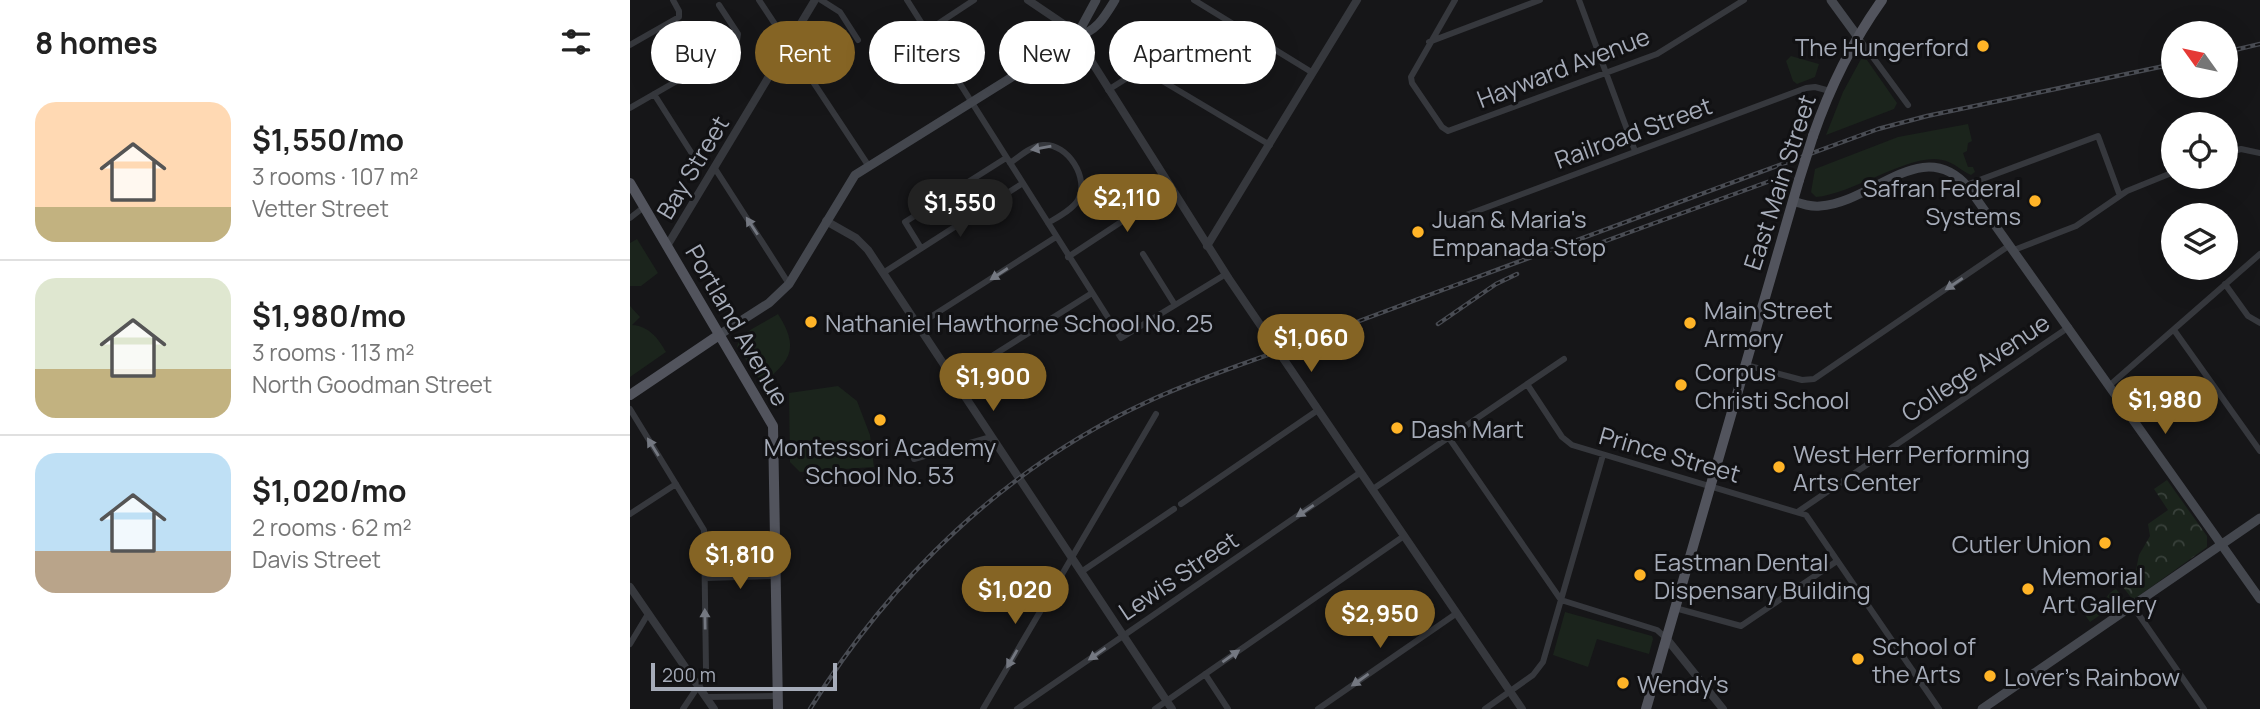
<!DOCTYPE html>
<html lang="en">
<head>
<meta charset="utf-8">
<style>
  :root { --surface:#fff; --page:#f6f6f6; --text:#222; --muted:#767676; --line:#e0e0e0; --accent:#856424 }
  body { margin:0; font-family:Manrope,sans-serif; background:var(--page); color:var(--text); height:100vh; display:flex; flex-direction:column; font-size:26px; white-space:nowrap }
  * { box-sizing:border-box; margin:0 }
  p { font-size:23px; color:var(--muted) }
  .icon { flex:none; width:38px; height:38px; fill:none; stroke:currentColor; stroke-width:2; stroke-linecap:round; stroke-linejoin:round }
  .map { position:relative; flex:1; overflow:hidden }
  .details { display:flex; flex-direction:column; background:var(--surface); width:630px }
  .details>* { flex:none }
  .guide { position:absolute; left:21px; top:21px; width:665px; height:63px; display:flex; gap:14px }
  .needle { width:46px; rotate:303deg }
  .tools { position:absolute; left:1531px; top:21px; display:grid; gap:14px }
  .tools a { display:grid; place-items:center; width:77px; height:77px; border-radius:50%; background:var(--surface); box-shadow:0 7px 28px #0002; font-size:35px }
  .scale { position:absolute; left:21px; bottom:18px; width:186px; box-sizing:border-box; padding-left:7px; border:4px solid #a6acb9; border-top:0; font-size:19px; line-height:24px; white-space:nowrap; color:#a6acb9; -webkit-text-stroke:5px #111113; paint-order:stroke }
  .price { position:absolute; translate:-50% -60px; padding:0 16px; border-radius:24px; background:var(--accent); color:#fff; font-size:23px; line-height:46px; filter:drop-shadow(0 2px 4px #0008) }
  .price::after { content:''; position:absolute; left:50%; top:42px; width:21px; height:16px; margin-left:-10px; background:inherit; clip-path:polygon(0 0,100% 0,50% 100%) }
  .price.active { background:#222; color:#fff }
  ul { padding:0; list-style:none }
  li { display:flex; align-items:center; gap:21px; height:175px; padding:0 35px }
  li+li { border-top:2px solid var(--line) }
  li span { display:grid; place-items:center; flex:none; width:196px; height:140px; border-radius:21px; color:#555 }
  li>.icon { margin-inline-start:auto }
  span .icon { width:84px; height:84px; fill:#fffc; stroke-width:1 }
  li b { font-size:30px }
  h2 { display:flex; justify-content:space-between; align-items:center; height:84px; padding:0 35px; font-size:30px }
  .chip { padding:0 24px; border-radius:32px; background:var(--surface); box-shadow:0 7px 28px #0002; font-size:24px; line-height:63px }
  .chip.active { background:var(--accent); color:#fff }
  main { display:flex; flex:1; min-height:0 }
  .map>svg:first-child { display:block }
  .grass { fill:#1b241c }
  .park { fill:url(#park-crowns) }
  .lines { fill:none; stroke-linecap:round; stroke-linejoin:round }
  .minor { stroke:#36383d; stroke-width:6 }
  .tertiary { stroke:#36383d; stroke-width:8 }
  .secondary { stroke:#44474e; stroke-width:9 }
  .primary { stroke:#52545d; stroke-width:10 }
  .rail-casing { stroke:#494c53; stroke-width:4.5 }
  .rail { stroke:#111113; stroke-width:2; stroke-dasharray:5; stroke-linecap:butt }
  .primary-bridge { stroke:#52545d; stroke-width:10 }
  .oneway { fill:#747881 }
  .poi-dot { fill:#ffb427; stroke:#111113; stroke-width:2.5 }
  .labels { text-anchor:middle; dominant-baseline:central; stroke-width:6; stroke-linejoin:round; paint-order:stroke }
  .poi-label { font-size:24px; fill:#a6acb9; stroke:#111113; text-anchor:start }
  .street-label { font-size:24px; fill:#a6acb9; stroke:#111113 }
</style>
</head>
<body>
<main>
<section class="details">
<h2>8 homes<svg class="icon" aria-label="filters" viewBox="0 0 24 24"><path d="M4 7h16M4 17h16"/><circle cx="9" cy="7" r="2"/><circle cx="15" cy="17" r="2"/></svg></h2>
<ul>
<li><span style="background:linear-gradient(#ffd9b3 75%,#c2b280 0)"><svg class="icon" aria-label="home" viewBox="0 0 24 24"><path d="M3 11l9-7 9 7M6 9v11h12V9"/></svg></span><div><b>$1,550/mo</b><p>3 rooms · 107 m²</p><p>Vetter Street</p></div></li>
<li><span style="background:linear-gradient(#dfe7d0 65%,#c2b280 0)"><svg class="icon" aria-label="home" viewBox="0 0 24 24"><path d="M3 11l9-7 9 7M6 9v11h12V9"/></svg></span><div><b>$1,980/mo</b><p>3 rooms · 113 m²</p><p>North Goodman Street</p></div></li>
<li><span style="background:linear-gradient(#bfe0f5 70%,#b9a48a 0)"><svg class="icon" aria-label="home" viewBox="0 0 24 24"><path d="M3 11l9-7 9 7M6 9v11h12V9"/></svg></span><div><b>$1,020/mo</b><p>2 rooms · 62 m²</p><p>Davis Street</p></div></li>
</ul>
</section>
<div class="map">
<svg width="1630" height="709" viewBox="0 0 1630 709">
  <defs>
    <pattern id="park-crowns" width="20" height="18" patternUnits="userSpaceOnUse" patternTransform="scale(1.75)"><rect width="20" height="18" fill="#1b241c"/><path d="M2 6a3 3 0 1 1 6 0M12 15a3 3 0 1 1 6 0" fill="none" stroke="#39413b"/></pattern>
  </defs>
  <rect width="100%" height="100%" fill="#161618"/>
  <path class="grass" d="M1161,56L1189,64L1185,77L1167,84L1163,81L1156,61Z
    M1231,59L1237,60L1267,103L1264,109L1196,135L1213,92Z
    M1338,124L1342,141L1338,143L1337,151L1333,153L1338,167H1343L1345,172L1341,175C1331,171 1324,162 1312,160C1282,152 1223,194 1186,197L1181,192L1185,169L1268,137Z
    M7,239L28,273L11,286H0V243Z
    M0,306L10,317L2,325C19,326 28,338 36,352L0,377Z
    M148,314C169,347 162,361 132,383L107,347L110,336Z
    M208,386L227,401L240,435L244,467L170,472L160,462L159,393Z
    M1486,589L1494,599L1460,622L1455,615V609C1460,605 1464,607 1470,603C1477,599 1478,592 1486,589Z
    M935,612L1022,636L1023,639L1019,654L967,639L958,667L923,655Z"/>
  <path class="park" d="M1537,480L1577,536V547L1503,600L1493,587L1495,581L1506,570L1509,555L1520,536L1518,524L1538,510L1524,489Z"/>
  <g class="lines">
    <path class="minor" d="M129,0L238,165
      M191,0L210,12L228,40
      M277,0L491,338L596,274
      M564,0L683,73
      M825,0L781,77L782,83L812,127L818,131L1027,54L1114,0
      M949,0L1005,151
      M297,31L344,0
      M1228,37L1278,105
      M799,42L910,0
      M0,45L49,17V11L43,0
      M478,90L505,73H519L640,145
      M24,94L66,160
      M0,108L106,47L108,34L89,5
      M1596,153L1611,149L1630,153
      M380,163C390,156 401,146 413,145C438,143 460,179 448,200C442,210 428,217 418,223
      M84,167L159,284
      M1336,185L1468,136L1490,196
      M0,218L14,207
      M820,221L1176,88L1185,87L1200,91
      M291,248L275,222L376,158
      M1384,250L1446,226L1497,191L1544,172
      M513,254L545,305
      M438,257L541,189
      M253,273L393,183
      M1595,284L1618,316L1630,323
      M288,325L426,237
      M1544,330L1630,451
      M1116,365L1172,380L1184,379L1380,245
      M324,380L462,293
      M897,384L932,437L942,445L1176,515L1309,709
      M1480,385L1630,254
      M0,409L74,530L76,669L75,676L53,709
      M819,438L931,600L1027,630L1036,638
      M284,459L361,437
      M743,489L934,359
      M551,504L688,410
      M1169,511L1439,327
      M0,514L46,484
      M451,572L544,509
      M75,578L145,576
      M1502,605L1574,709
      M1045,608L1111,626L1207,561
      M0,644L18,614
      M575,674L598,709
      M76,697L148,696
      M353,709L526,414
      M387,709L731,472
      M525,709L774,536
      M688,709L827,613
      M855,709L903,675L913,662L973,455"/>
    <path class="tertiary" d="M398,0L441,29L599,279L892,709
      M196,221L226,238L238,250L542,709
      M37,246L185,0
      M577,246L727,0
      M0,587L84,709
      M1036,638L1093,709"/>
    <path class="secondary" d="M1201,0L1228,37
      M446,37L466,0
      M1163,201C1172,204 1181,207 1190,206C1243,203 1292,134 1338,187L1630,599
      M89,335L139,303L159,284L225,175L446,37C467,31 474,18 485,0
      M1352,709L1630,518"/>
    <path class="primary" d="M1183,136C1200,87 1222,42 1252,0
      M0,183L143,426L148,709
      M0,395L89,335
      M1016,709L1169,180"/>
    <defs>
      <path id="rail" d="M1596,52L1630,44
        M948,251L1143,180
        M808,324L866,284L887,274
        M180,709C260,579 377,466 517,402C564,380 614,364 662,346C717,326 771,305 826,285C967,233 1107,180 1248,129L1297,116L1544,64"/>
    </defs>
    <use href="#rail" class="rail-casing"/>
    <use href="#rail" class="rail"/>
    <path class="primary-bridge" d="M1169,180L1183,136"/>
  </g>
  <defs><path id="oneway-solid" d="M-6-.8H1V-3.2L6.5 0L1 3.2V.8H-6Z" transform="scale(1.75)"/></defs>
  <g class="oneway">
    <use href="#oneway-solid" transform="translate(411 148) rotate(170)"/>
    <use href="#oneway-solid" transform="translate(122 226) rotate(-123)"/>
    <use href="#oneway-solid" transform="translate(369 274) rotate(147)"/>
    <use href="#oneway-solid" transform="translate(1324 284) rotate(146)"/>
    <use href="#oneway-solid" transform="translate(23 447) rotate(-122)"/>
    <use href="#oneway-solid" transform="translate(675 511) rotate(146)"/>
    <use href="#oneway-solid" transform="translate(75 619) rotate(-91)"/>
    <use href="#oneway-solid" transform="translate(467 654) rotate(145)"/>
    <use href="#oneway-solid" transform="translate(601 656) rotate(-35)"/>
    <use href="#oneway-solid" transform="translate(382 659) rotate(120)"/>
    <use href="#oneway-solid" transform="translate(730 680) rotate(145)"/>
  </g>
  <g class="poi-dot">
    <circle cx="1353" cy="46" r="7"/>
    <circle cx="1405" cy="201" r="7"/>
    <circle cx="788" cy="232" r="7"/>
    <circle cx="181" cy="322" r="7"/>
    <circle cx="1060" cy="323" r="7"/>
    <circle cx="1051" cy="385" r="7"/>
    <circle cx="250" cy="420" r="7"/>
    <circle cx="767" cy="428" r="7"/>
    <circle cx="1149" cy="467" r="7"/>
    <circle cx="1475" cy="543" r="7"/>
    <circle cx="1010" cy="575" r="7"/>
    <circle cx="1398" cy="589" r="7"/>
    <circle cx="1228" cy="659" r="7"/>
    <circle cx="1360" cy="676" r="7"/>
    <circle cx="993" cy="683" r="7"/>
  </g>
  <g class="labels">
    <g class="poi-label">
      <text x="1339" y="46" text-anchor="end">The Hungerford</text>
      <text x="1391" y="187" text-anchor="end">Safran Federal<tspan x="1391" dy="28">Systems</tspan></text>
      <text x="802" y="218">Juan &amp; Maria's<tspan x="802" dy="28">Empanada Stop</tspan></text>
      <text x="1074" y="309">Main Street<tspan x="1074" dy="28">Armory</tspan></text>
      <text x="195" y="322">Nathaniel Hawthorne School No. 25</text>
      <text x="1065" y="371">Corpus<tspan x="1065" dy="28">Christi School</tspan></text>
      <text x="781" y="428">Dash Mart</text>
      <text x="250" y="446" text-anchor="middle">Montessori Academy<tspan x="250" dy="28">School No. 53</tspan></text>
      <text x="1163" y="453">West Herr Performing<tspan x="1163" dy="28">Arts Center</tspan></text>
      <text x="1461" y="543" text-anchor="end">Cutler Union</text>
      <text x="1024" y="561">Eastman Dental<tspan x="1024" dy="28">Dispensary Building</tspan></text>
      <text x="1412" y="575">Memorial<tspan x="1412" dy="28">Art Gallery</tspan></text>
      <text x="1242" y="645">School of<tspan x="1242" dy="28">the Arts</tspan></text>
      <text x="1374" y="676">Lover's Rainbow</text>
      <text x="1007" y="683">Wendy's</text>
    </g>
    <g class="street-label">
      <text transform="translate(933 67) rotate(-21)">Hayward Avenue</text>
      <text transform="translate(1003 132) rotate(-20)">Railroad Street</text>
      <text transform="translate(62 167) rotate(-59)">Bay Street</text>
      <text transform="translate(1149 182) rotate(-72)">East Main Street</text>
      <text transform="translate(108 325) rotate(60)">Portland Avenue</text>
      <text transform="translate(1345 367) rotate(-34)">College Avenue</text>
      <text transform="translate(1040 454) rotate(16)">Prince Street</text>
      <text transform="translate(548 575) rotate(-34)">Lewis Street</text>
    </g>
  </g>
</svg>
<div class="tools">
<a><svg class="needle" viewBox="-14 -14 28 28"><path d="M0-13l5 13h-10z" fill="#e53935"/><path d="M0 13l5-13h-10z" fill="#767676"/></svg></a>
<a><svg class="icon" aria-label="locate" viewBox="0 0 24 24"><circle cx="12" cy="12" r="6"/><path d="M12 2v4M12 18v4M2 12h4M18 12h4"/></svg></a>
<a><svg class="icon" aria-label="layers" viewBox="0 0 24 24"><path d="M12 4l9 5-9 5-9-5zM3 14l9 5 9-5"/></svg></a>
</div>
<div class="scale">200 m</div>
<b class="price" style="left:497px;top:234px">$2,110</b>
<b class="price active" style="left:330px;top:239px">$1,550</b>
<b class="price" style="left:681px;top:374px">$1,060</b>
<b class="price" style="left:363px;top:413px">$1,900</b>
<b class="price" style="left:1535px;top:436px">$1,980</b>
<b class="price" style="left:110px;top:591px">$1,810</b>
<b class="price" style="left:385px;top:626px">$1,020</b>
<b class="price" style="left:750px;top:650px">$2,950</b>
<div class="guide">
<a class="chip">Buy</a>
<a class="chip active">Rent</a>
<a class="chip">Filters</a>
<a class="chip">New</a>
<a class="chip">Apartment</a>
</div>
</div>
</main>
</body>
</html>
